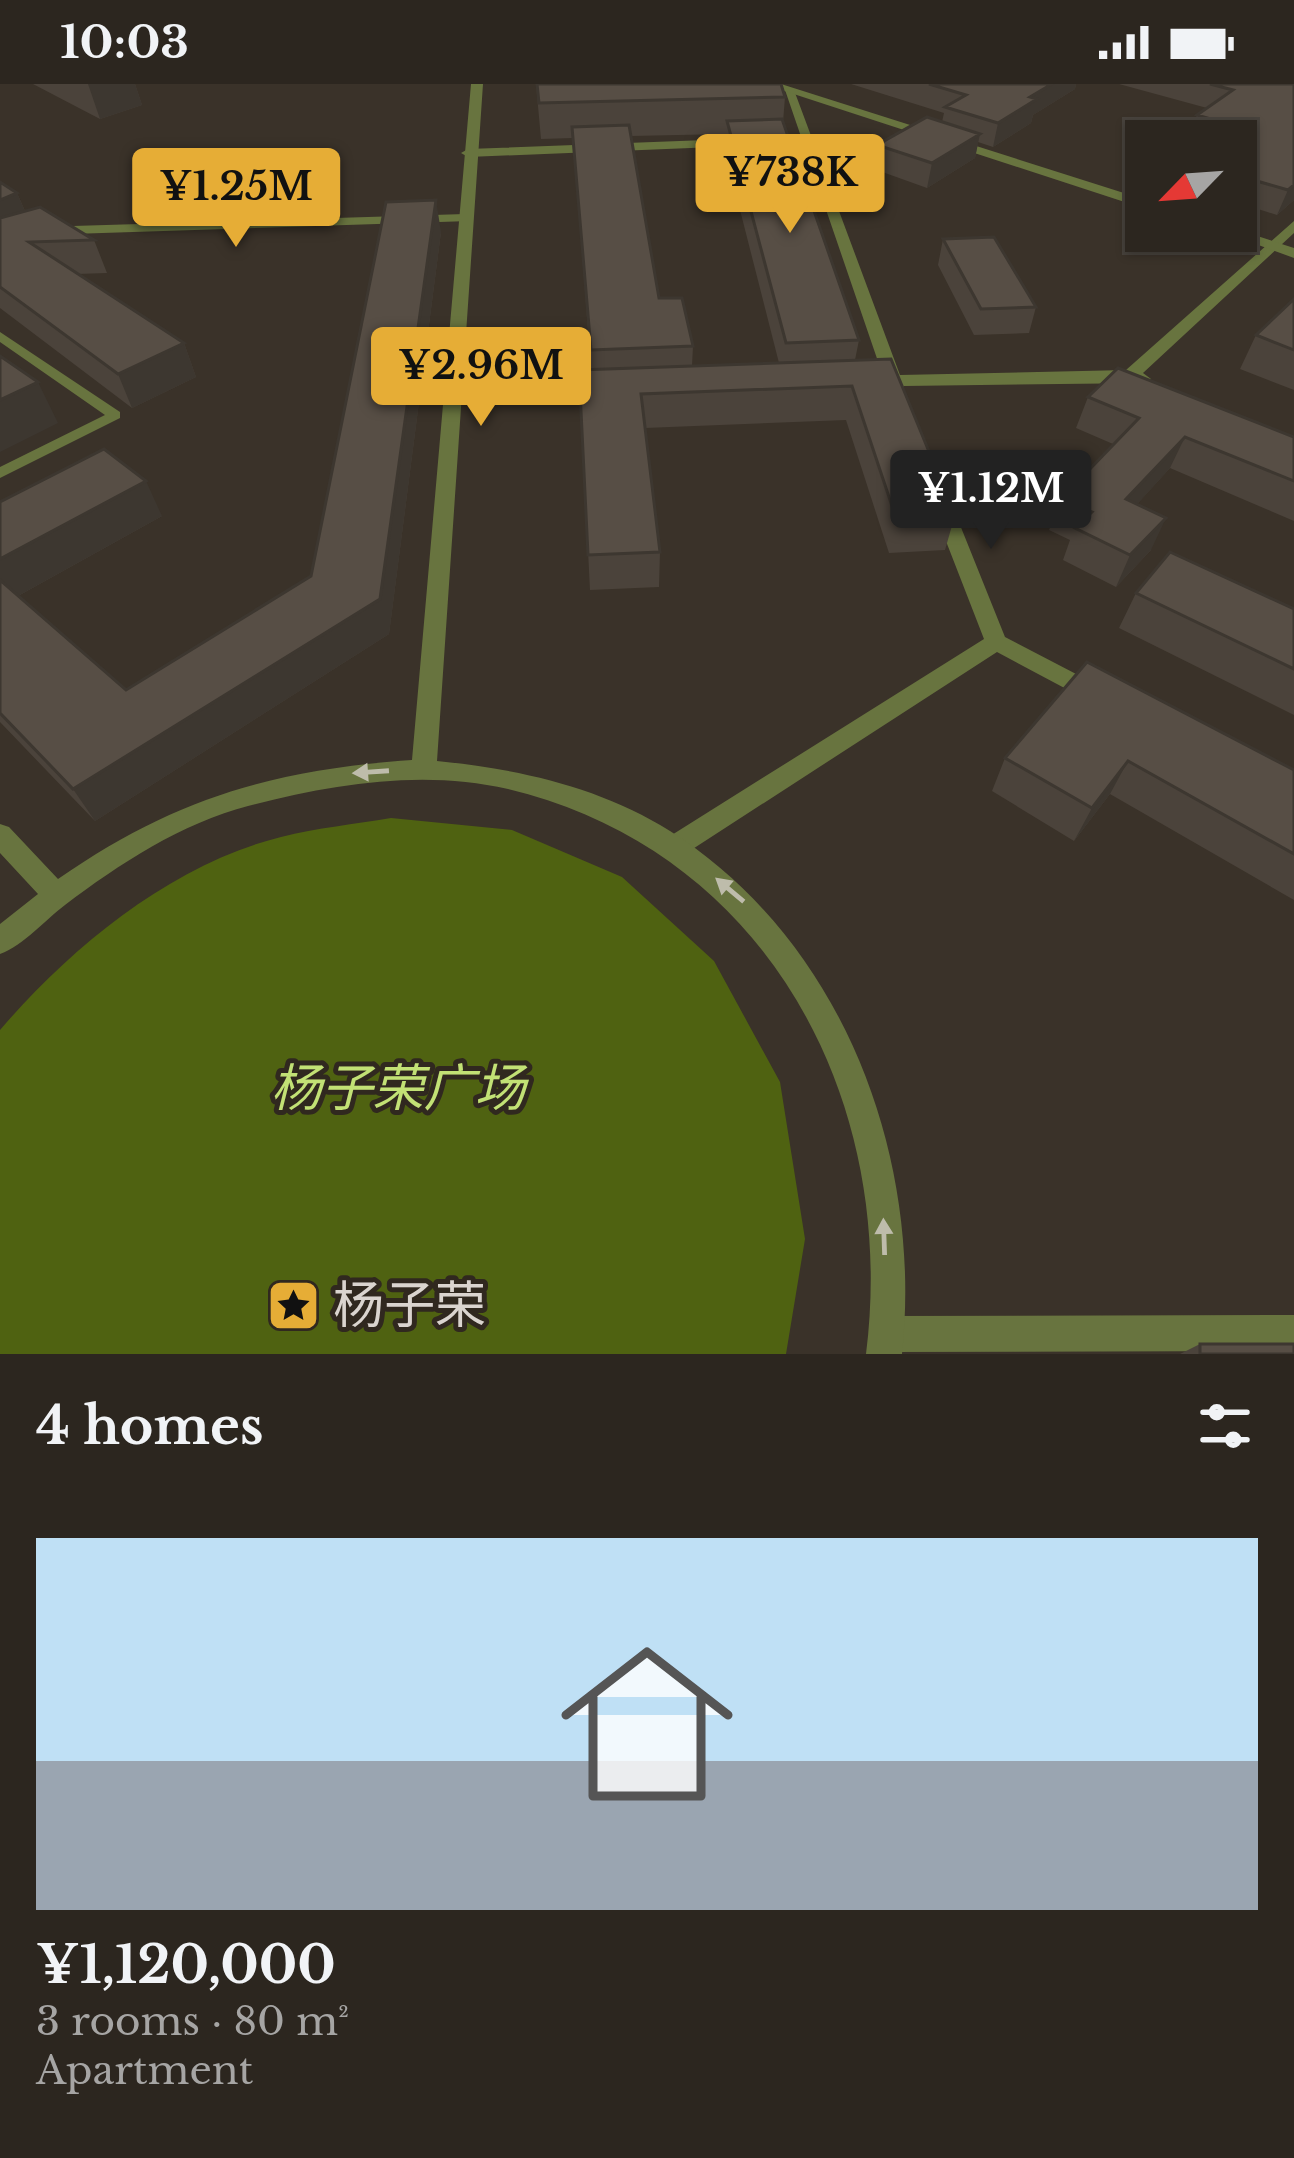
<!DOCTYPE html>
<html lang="en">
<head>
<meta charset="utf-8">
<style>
  :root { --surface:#2c261f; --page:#38322c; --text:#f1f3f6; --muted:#a6a5a4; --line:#48433d; --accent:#e6ad36 }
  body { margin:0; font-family:"Libre Baskerville","Noto Sans SC",serif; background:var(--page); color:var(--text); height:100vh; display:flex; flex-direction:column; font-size:45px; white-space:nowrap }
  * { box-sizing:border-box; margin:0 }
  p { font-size:39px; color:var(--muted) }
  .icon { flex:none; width:66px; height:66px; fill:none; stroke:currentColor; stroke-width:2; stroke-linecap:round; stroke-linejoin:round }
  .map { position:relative; height:1270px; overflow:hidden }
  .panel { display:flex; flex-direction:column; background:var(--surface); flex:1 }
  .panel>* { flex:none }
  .needle { width:78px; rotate:245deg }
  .buttons { position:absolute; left:1125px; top:36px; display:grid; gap:24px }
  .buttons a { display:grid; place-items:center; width:132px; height:132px; border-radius:0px; background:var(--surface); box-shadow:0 3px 9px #0004,0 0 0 3px var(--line); font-size:60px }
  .price { position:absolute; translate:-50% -102px; padding:0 27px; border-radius:12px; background:var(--accent); color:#111; font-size:39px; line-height:78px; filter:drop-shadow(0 3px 6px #0008) }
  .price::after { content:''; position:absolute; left:50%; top:72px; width:36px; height:27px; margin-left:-18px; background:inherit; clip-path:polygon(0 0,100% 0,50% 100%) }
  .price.selected { background:#222; color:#fff }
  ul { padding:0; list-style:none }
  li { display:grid; align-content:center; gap:24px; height:636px; padding:0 36px }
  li+li { border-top:3px solid var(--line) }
  li span { display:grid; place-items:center; height:372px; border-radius:0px; color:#555 }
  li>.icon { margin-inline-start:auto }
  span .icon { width:216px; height:216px; fill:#fffc; stroke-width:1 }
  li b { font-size:51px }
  h2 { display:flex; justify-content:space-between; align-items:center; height:144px; padding:0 36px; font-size:51px }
  .status { display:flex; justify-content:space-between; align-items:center; height:84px; padding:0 60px; background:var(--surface); direction:ltr }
  .status svg { height:33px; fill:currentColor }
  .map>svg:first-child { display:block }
  .green { fill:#4f6211 }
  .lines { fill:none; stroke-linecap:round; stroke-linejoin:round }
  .service { fill:#68743f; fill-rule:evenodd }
  .minor { fill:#68743f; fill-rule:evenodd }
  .tertiary { fill:#68743f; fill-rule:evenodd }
  .wall { fill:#4b433b; fill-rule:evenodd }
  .shaded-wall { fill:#3d3730 }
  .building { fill:#574e45; stroke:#3d3730; stroke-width:3 }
  .oneway { fill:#bebcab }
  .labels { text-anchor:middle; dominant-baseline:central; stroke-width:10; stroke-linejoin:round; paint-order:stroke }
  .near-park-label { font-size:51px; font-style:italic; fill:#c2e175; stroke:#30281f }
  .near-poi-label { font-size:51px; fill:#dad4cf; stroke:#30281f; text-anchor:start }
</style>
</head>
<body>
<div class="status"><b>10:03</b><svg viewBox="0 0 49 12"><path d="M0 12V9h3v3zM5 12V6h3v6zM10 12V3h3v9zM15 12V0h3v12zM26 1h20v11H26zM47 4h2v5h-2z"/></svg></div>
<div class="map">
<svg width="1294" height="1270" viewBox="0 0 1294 1270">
  <rect width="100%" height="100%" fill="#3a3229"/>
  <path class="green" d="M391,734L512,746L622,793L714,877L780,998L805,1155L786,1270H0V946C71,863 172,780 281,753C317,744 355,740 391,734Z"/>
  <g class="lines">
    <path class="service" d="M0,248L120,328V334L0,394V383L105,331L0,258Z"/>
    <path class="minor" d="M784,3L794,6L900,291L1126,286L1294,137V149L1143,289L1151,295L1148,299L904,302L903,310H891L887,302L869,297L883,292Z
      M759,54L766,58L764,61L468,73L461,69L468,65Z
      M465,130L472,134L470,137L41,151L0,167V157L39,143Z
      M610,304L619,309L616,313L456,320L447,315L456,310Z
      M940,410L950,416L1005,553L1103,604L1107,610L1103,616H1087L997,568L685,770L676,773L667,770L663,762L667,754L984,555L930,416Z
      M1294,1231V1267L887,1268L874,1263L869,1250L874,1237L887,1232Z"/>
    <path class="tertiary" d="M471,0H483L437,677C518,685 600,703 670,747C843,857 923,1072 902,1270H866C898,1016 767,767 508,705C423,685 331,700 248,722C182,739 119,780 65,821C45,836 24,861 0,870V840L38,810L0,769V740L9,743L58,795C174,714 273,686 412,676Z
      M763,0H781L1146,116V125Z
      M1236,145L1294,164V174L1220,147Z"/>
  </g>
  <path class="wall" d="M33,0H135L142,21L100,35Z
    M536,0L785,13L783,38L859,256L855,276L955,431L945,466L889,469L846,336L645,344L660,468L659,503L590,506L579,286L591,285L573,54L541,55ZM726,50L725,67L779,279L692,282L693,262L659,214L631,52Z
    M851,0H1076L1075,5L1033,31L1031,39L993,63L978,58L975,74L927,104L874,85L877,61L942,38L944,29Z
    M1119,0H1294V116L1277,131L1236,118V57H1196L1189,55L1197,31L1207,24Z
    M0,98L17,109L25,127L94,156L107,189L77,190L184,259L196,293L132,324L0,224Z
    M441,148L389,550L95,737L0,638V418L162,432L18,512L126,606L311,492Z
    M943,155L1036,223L1029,249L974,251L938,181Z
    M1294,215V306L1240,285L1256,251Z
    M1088,313L1294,353V437L1170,384L1137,420L1151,466L1116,503L1063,476L1070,456L1049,446L1061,415L1113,360L1076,344Z
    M1136,509L1294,525V631L1119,544Z
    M1087,578L1294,686V816L1110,710L1074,757L992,707L1005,674Z
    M1200,1260L1294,1270H1180Z"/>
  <path class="shaded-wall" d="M88,0H135L142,21L100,35Z
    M1052,0H1076L1075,5L1033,31L1031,39L993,63L998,39L1030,13Z
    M980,50L975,74L927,104L932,79Z
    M1294,101V116L1277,131L1288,106Z
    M17,109L31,141L0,153V116Z
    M436,116L441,148L389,550L95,737L73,705L380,515Z
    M184,259L196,293L132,324L118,290Z
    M38,298L58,339L0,368V316Z
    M1185,353L1170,384L1113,447L1126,415Z
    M146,397L162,432L7,518L0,506V475Z
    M1166,434L1151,466L1116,503L1130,471Z
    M1128,677L1110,710L1074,757L1092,724Z"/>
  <path class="building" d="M537,0H781L785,13L539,19Z
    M929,0H1052L1030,13L1037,15L998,39L945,23L966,11Z
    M1210,0H1294V101L1288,106L1236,91V57H1206L1228,40L1197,31L1233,6Z
    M927,33L980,50L932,79L877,61Z
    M782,35L859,256L786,259L727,37Z
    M629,41L659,214H682L693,262L591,266L572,43Z
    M0,98L17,109L0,116Z
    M436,116L380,515L73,705L0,629V496L126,606L311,492L386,118Z
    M40,123L94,156L29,158L184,259L118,290L0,203V134Z
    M994,153L1036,223L981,225L943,155Z
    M1294,215V266L1256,251Z
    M0,272L38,298L0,316Z
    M891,275L955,431L896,434L852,302L641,310L660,468L588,471L579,286Z
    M1118,284L1294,353V397L1185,353L1126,415L1166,434L1130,471L1075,444L1092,428L1061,415L1139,334L1088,313Z
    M104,365L146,397L0,475V418Z
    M1170,468L1294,525V585L1136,509Z
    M1087,578L1294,686V770L1128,677L1092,724L1005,674Z
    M1200,1260H1294V1270H1200Z"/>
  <defs><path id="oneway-solid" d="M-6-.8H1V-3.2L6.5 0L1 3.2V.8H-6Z" transform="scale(3)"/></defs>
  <g class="oneway">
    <use href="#oneway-solid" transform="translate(371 688) rotate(176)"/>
    <use href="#oneway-solid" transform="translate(730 806) rotate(-140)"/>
    <use href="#oneway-solid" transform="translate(884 1153) rotate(-92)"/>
  </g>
  <defs>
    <symbol id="sight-square" viewBox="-11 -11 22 22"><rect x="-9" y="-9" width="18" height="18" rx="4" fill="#e6ad36" stroke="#30281f"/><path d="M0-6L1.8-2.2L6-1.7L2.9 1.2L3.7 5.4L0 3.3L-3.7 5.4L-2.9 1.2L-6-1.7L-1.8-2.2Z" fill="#111"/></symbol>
  </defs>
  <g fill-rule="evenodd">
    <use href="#sight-square" x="264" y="1192" width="59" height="59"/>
  </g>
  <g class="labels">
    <g class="near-park-label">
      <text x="398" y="1004">杨子荣广场</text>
    </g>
    <g class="near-poi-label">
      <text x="333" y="1221">杨子荣</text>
    </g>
  </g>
</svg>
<div class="buttons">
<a><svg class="needle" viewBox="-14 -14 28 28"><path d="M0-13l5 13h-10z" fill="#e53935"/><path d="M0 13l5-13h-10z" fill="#a6a5a4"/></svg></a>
</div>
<b class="price" style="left:790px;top:152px">¥738K</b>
<b class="price" style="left:236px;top:166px">¥1.25M</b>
<b class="price" style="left:481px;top:345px">¥2.96M</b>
<b class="price selected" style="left:991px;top:468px">¥1.12M</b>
</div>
<section class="panel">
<h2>4 homes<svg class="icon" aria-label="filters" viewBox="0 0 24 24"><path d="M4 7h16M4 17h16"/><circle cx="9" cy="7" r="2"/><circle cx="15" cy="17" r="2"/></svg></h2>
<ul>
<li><span style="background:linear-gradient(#bfe0f5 60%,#9aa5b1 0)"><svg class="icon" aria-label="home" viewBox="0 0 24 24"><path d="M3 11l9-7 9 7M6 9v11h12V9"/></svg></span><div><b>¥1,120,000</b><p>3 rooms · 80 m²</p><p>Apartment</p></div></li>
</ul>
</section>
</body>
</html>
